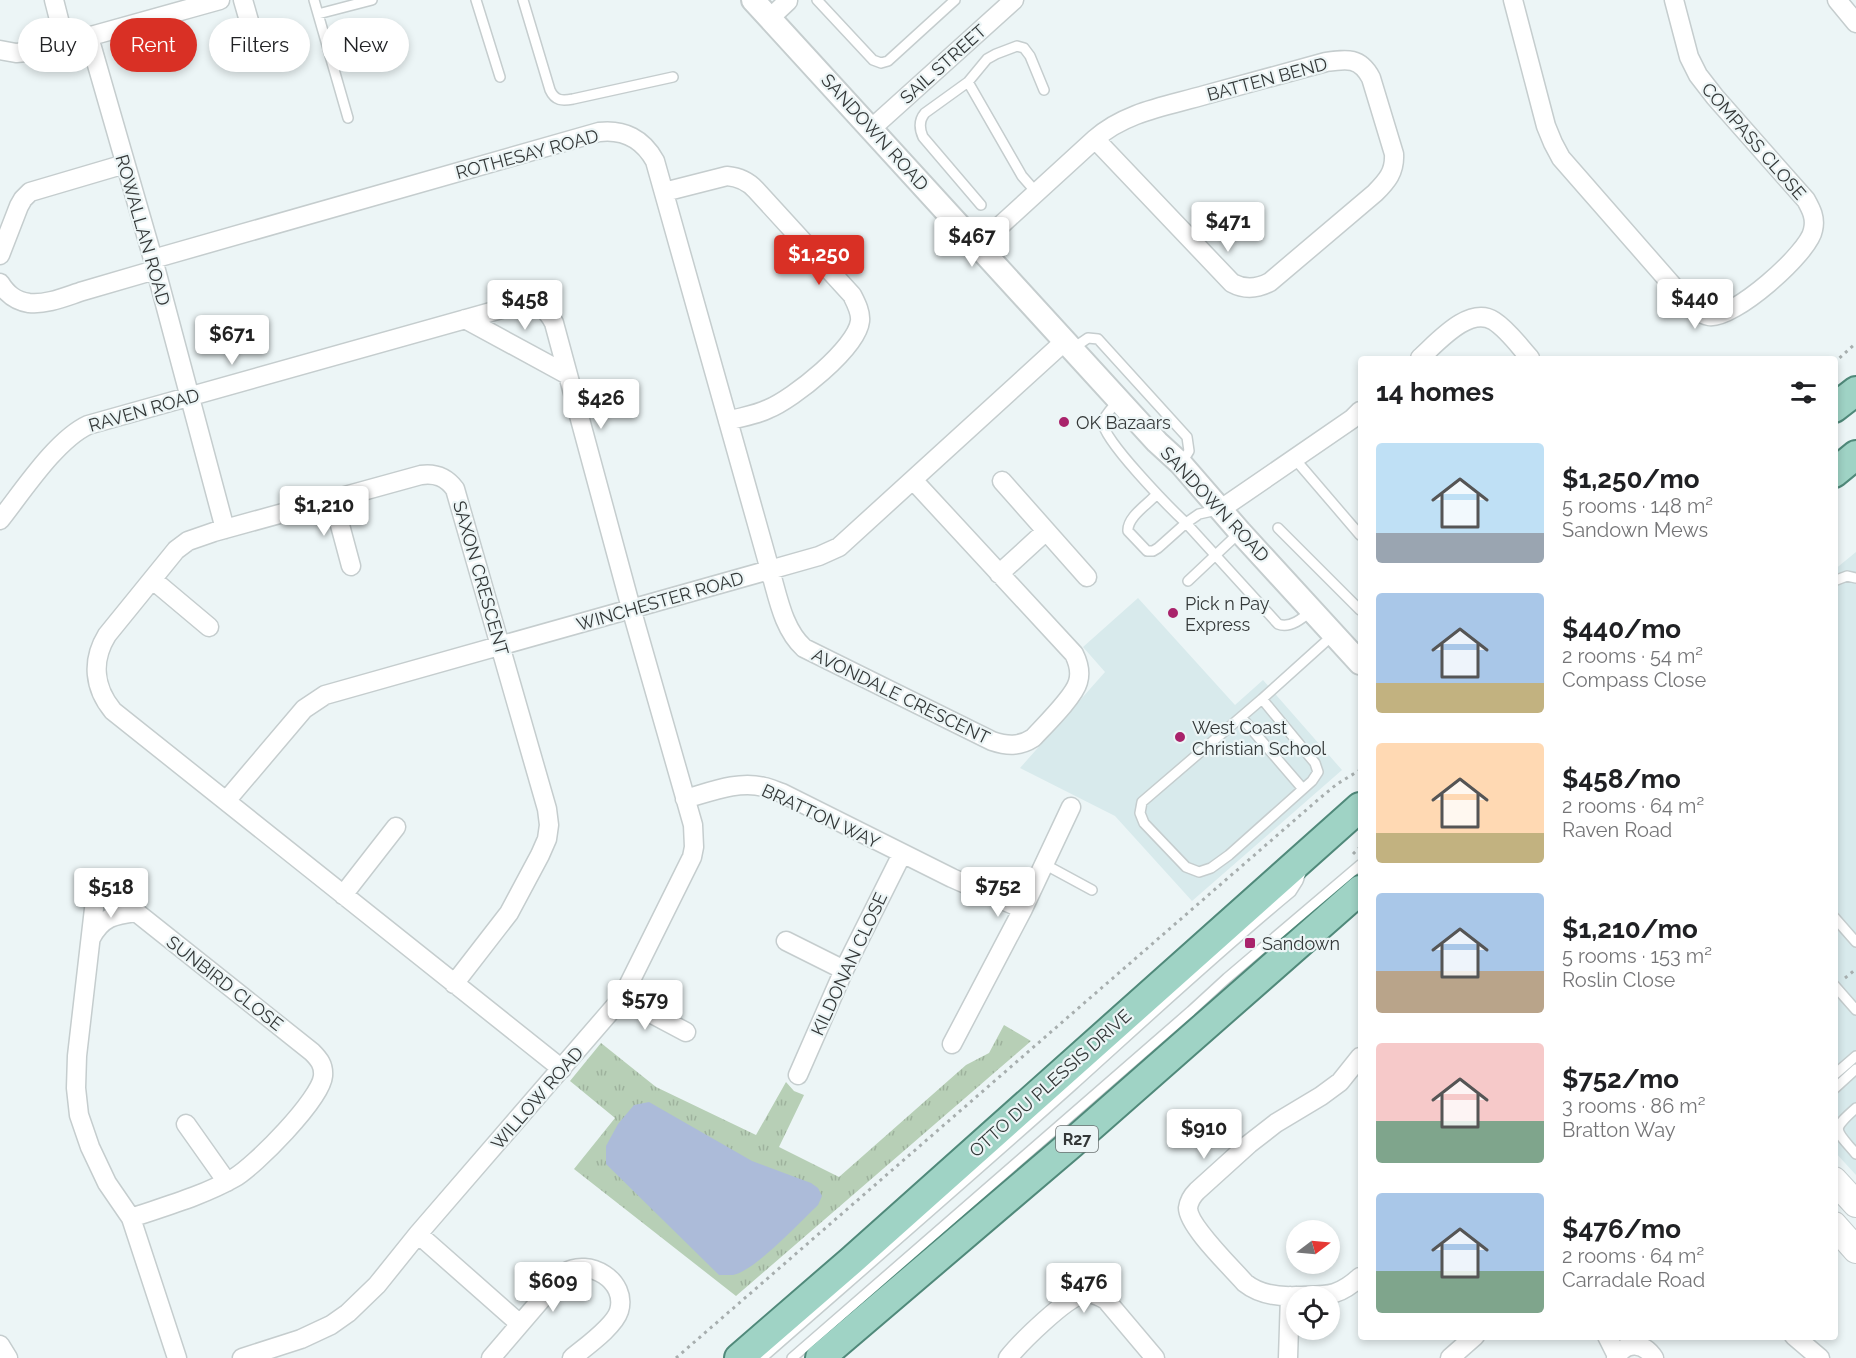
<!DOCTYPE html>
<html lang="en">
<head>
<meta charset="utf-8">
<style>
  :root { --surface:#fff; --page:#f2f2f2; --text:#202124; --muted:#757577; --accent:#d93025 }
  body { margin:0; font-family:Raleway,sans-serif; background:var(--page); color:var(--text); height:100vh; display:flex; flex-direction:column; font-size:22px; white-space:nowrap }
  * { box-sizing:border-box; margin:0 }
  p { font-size:20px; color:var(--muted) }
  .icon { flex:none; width:33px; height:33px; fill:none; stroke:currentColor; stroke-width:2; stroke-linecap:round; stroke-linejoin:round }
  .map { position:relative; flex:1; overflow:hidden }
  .sheet { position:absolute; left:1358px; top:356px; width:480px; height:984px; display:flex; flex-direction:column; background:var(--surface); border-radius:6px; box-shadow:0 3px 9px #0003 }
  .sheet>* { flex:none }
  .top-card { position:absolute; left:18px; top:18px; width:570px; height:54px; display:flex; gap:12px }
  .needle { width:39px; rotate:74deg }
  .buttons { position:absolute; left:1286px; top:1220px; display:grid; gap:12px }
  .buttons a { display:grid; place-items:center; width:54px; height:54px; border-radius:50%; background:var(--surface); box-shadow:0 3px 9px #0003; font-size:30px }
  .price { position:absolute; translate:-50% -51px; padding:0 14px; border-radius:6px; background:#fff; color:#222; font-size:20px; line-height:39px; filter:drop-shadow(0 2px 3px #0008) }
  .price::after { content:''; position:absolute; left:50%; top:36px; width:18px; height:14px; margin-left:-9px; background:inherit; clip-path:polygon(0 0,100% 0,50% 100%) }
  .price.active { background:var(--accent); color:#fff }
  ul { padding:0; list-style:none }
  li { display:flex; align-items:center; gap:18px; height:150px; padding:0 18px }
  li span { display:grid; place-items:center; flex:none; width:168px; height:120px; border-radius:6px; color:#555 }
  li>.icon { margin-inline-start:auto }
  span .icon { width:72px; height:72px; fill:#fffc; stroke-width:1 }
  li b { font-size:26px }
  h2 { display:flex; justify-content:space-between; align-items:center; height:72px; padding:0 18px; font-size:26px }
  .pill { padding:0 21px; border-radius:27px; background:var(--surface); box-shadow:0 3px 9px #0003; font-size:21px; line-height:54px }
  .pill.active { background:var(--accent); color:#fff }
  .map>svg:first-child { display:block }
  .built { fill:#d8eaec }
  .grass { fill:url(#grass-tufts) }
  .water { fill:#acbbd9 }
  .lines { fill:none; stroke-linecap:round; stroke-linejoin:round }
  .service-casing { stroke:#c5cdce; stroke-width:12 }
  .minor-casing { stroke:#c5cdce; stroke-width:21 }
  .tertiary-casing { stroke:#c5cdce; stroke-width:26 }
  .secondary-casing { stroke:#c5cdce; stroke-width:28 }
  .primary-casing { stroke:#50897a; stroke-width:32 }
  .path { stroke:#a7aeae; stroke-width:3; stroke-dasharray:3 4.5; stroke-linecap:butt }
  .service { stroke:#fff; stroke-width:9 }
  .minor { stroke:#fff; stroke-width:18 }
  .tertiary { stroke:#fff; stroke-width:22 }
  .secondary { stroke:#fff; stroke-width:26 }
  .primary { stroke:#9fd3c5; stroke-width:28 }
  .poi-dot { fill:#a9236b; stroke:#ecf5f6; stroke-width:2 }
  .labels { text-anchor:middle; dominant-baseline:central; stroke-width:4.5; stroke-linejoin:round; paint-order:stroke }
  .shield { fill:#ecf5f6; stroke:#6b7171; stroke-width:1.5 }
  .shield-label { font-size:16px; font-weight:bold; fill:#343838 }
  .street-label { font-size:18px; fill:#343838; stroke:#ecf5f6 }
  .poi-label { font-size:18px; fill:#343838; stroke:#ecf5f6; text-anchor:start }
</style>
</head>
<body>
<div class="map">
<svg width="1856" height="1358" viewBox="0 0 1856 1358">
  <defs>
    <pattern id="grass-tufts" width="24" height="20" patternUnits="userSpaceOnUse" patternTransform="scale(1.5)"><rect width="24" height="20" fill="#b7cfb6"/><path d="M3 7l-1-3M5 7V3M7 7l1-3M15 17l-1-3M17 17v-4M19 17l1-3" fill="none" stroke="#9eb29d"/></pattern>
  </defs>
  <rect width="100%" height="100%" fill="#ecf5f6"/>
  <path class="built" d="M1856,552V1175L1834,1151V570Z
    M1138,598L1235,705L1263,680L1342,770L1192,901L1115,816L1020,768L1105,672L1083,647Z"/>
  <path class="grass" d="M1004,1025L1031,1041L736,1296L574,1169L615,1118L570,1081L601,1043L656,1087L756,1135L786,1082L794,1091L804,1095L779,1147L839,1177L966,1065L989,1053Z"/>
  <path class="water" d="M649,1102L752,1161L811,1183L818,1188L822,1196L818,1205C801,1221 755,1271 733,1275C729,1275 724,1275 719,1275L606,1164V1146L618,1124L634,1105Z"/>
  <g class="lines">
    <defs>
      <path id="service" d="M314,0L348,118
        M476,0L500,77
        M523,0L550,90C555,101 562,101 573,99L673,77
        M817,0L873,60L881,63L888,61L955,0
        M318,14L372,0
        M968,82L1022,176L1036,192
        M981,205L923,137C919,128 919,120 925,113L968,82L987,59L996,54L1017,46L1024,48L1030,56L1044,90
        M1072,349L1088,338L1098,339L1187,437L1189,451L1181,464
        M1119,400C1114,406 1104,415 1103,422C1100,437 1172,510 1186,523L1199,514L1217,510
        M1294,458L1360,535
        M1157,494C1148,504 1127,517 1128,531L1147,551H1153L1158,548L1186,523L1278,624C1290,629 1303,618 1312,610
        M1278,528L1360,610
        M1188,581L1240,532
        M1834,581L1847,576L1856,578
        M1262,699L1315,763L1318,772L1312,781L1229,855L1211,868L1199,872L1186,867L1144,823L1140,813L1142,802L1262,699L1333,635
        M1241,717L1303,789
        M1044,864L1092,890
        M1834,917L1856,942
        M1834,985L1856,1010
        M1834,1075L1856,1056
        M1834,1089L1856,1069
        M1856,1108C1830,1131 1835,1129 1856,1154
        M762,1358C866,1267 970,1177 1073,1085C1145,1020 1216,954 1291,892L1298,881L1302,870
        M792,1358L1191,1011L1227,978L1360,865"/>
      <path id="minor" d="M54,0L65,43
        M243,0L260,59
        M1513,0L1546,126L1553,143L1561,158L1680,294C1688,302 1697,314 1709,316C1733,320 1809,253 1813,230C1816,218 1811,209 1806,200L1715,97L1698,75L1689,57L1674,0
        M1837,0L1856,23
        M770,18L788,1
        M89,37L153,259L225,529
        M0,50L16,53L37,51L220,0
        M872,128L1014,0
        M664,192L727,176C739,177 748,181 756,190L852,295C856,303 861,312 860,321C857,348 793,399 768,409C756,415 741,417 728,421
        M978,246L1095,139C1125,112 1167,106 1205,95C1246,84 1286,73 1326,62C1347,59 1360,57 1371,78L1394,154C1395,172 1387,181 1375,193L1270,282C1257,289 1245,290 1232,283L1095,139
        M0,255L19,206L23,199L30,192L125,164
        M153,259L599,132C624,129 643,139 655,161L770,570C778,597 783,629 804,648L992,741C1007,746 1019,747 1033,738C1044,726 1074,697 1078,682C1081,672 1078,662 1074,654L913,480
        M0,283C7,294 15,301 29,303C47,305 67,296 83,291C107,284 131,277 155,270
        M465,319L568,375
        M1420,358C1437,343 1469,305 1494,321C1508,330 1519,346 1530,358
        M1002,481L1087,577
        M333,499L351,566
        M1221,509L1352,419L1360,411
        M0,520C23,491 56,440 88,425L523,303C538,303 547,309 554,323L631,608L693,825L694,847L692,857L622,998L418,1234L377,1285L348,1313L331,1325L301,1339L242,1358
        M999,574L1046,531
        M153,580L209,627
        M685,799C710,792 739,780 764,787C770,788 776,791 782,793L952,878L1023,909
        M226,801L304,709L325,695L819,556L839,547L1065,341
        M343,895L396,827
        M136,912C125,904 114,890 99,894L95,900L77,1056L76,1088L79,1115L90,1147L107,1183L131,1218L177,1358
        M91,938C102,917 114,915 136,912L312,1052C319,1059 324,1065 323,1076C321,1099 255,1166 234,1178C202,1196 166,1206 131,1218
        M786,941L844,970
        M454,984L509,913L540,855L547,839L549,825L547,809L455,489C446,477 436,473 421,475L214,532L188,541L176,550L107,635C91,661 94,688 113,711L562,1069
        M622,998L686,1032
        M952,1044L1023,909L1071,807
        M798,1075L844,970L902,854
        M186,1124L227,1182
        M418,1234L520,1324
        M1296,1296C1278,1297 1260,1295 1245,1283C1232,1268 1188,1226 1188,1208C1189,1200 1192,1196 1197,1191L1249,1144L1276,1123L1321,1096L1340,1082L1360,1057
        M1297,1296C1326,1295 1337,1298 1360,1277
        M1607,1336L1617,1356
        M1794,1336L1820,1358
        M0,1345L8,1358
        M491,1358L564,1273C589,1257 628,1281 619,1311C614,1327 585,1347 572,1358
        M1008,1358C1020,1343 1066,1297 1084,1294C1092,1292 1099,1296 1106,1300L1155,1358
        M1288,1358L1290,1296
        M1450,1358L1475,1336
        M1616,1358C1625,1341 1644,1342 1654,1358"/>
      <path id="tertiary" d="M753,0L1157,442L1181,464L1240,532L1360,663"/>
      <path id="secondary" d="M1834,1180L1856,1204
        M1834,1225L1856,1250"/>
      <path id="primary" d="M1834,408L1856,391
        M1834,473L1856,455
        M739,1358L851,1261L1360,807
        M820,1358L1071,1144L1360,890"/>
    </defs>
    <use href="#service" class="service-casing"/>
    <use href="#minor" class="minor-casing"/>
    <use href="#tertiary" class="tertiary-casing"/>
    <use href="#secondary" class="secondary-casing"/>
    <use href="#primary" class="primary-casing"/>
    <path class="path" d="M1834,363L1856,343
      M1353,854L1360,847
      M1845,978L1856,969
      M676,1358L1320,798L1337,784L1360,770"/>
    <use href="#service" class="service"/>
    <use href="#minor" class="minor"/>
    <use href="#tertiary" class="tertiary"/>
    <use href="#secondary" class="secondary"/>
    <use href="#primary" class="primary"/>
  </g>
  <g class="poi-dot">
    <circle cx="1064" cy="422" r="6"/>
    <circle cx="1173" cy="613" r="6"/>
    <circle cx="1180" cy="737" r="6"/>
    <rect x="1244" y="937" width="12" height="12" rx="3"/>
  </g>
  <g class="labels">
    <rect class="shield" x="1056" y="1126" width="42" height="26" rx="4.5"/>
    <g class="shield-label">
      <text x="1077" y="1139">R27</text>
    </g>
    <g class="street-label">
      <text transform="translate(943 64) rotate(-42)">SAIL STREET</text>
      <text transform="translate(1267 79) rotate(-15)">BATTEN BEND</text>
      <text transform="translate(875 132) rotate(48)">SANDOWN ROAD</text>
      <text transform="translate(1754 141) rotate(49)">COMPASS CLOSE</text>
      <text transform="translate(527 154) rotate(-15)">ROTHESAY ROAD</text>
      <text transform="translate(143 230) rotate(74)">ROWALLAN ROAD</text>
      <text transform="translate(144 410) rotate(-16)">RAVEN ROAD</text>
      <text transform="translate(1215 504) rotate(47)">SANDOWN ROAD</text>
      <text transform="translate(481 578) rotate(74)">SAXON CRESCENT</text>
      <text transform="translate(660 601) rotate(-16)">WINCHESTER ROAD</text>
      <text transform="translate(901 696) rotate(26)">AVONDALE CRESCENT</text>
      <text transform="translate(821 816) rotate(25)">BRATTON WAY</text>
      <text transform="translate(849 964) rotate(-65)">KILDONAN CLOSE</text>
      <text transform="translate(225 983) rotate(38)">SUNBIRD CLOSE</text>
      <text transform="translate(1050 1083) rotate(-42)">OTTO DU PLESSIS DRIVE</text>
      <text transform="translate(537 1098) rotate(-49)">WILLOW ROAD</text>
    </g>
    <g class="poi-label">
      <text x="1076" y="422">OK Bazaars</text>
      <text x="1185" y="603">Pick n Pay<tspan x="1185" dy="21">Express</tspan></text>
      <text x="1192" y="727">West Coast<tspan x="1192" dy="21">Christian School</tspan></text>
      <text x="1262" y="943">Sandown</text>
    </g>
  </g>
</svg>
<div class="buttons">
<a><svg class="needle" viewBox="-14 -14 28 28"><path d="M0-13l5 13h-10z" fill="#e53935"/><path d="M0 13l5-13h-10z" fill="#757577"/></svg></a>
<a><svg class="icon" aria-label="locate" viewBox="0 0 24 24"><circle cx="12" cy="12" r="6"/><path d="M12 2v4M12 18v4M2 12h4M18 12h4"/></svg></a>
</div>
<b class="price" style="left:1228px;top:253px">$471</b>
<b class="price" style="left:972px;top:268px">$467</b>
<b class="price active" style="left:819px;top:286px">$1,250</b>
<b class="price" style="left:1695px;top:330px">$440</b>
<b class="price" style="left:525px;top:331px">$458</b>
<b class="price" style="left:232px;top:366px">$671</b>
<b class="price" style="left:601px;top:430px">$426</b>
<b class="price" style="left:324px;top:537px">$1,210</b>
<b class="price" style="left:998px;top:918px">$752</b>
<b class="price" style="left:111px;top:919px">$518</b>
<b class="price" style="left:645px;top:1031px">$579</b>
<b class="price" style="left:1204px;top:1160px">$910</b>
<b class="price" style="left:553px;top:1313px">$609</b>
<b class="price" style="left:1084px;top:1314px">$476</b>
<div class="top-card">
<a class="pill">Buy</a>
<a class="pill active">Rent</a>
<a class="pill">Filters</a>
<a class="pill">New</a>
</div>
<section class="sheet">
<h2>14 homes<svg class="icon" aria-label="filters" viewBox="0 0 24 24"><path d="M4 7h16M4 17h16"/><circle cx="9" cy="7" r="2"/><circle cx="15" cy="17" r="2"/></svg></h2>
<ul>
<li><span style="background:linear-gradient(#bfe0f5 75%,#9aa5b1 0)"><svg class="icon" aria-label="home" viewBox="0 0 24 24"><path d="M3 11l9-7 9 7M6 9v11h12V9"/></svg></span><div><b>$1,250/mo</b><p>5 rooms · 148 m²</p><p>Sandown Mews</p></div></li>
<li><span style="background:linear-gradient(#a9c7e8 75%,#c2b280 0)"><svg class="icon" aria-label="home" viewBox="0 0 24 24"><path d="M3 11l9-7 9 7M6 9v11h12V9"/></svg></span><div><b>$440/mo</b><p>2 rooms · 54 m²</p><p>Compass Close</p></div></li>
<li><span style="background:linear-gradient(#ffd9b3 75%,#c2b280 0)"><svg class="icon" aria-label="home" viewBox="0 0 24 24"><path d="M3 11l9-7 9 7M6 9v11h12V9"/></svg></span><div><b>$458/mo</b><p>2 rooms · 64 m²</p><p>Raven Road</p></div></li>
<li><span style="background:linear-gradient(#a9c7e8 65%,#b9a48a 0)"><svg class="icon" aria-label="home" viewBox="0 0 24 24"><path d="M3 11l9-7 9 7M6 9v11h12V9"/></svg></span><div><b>$1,210/mo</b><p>5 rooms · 153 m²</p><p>Roslin Close</p></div></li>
<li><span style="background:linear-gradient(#f6c9c9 65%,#7fa58c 0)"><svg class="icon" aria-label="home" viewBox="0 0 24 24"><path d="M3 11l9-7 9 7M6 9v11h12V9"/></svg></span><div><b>$752/mo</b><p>3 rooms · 86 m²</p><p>Bratton Way</p></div></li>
<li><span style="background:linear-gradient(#a9c7e8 65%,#7fa58c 0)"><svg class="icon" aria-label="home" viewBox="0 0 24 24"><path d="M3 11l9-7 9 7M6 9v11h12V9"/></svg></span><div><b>$476/mo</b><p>2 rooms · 64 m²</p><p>Carradale Road</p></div></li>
</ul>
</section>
</div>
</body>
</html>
